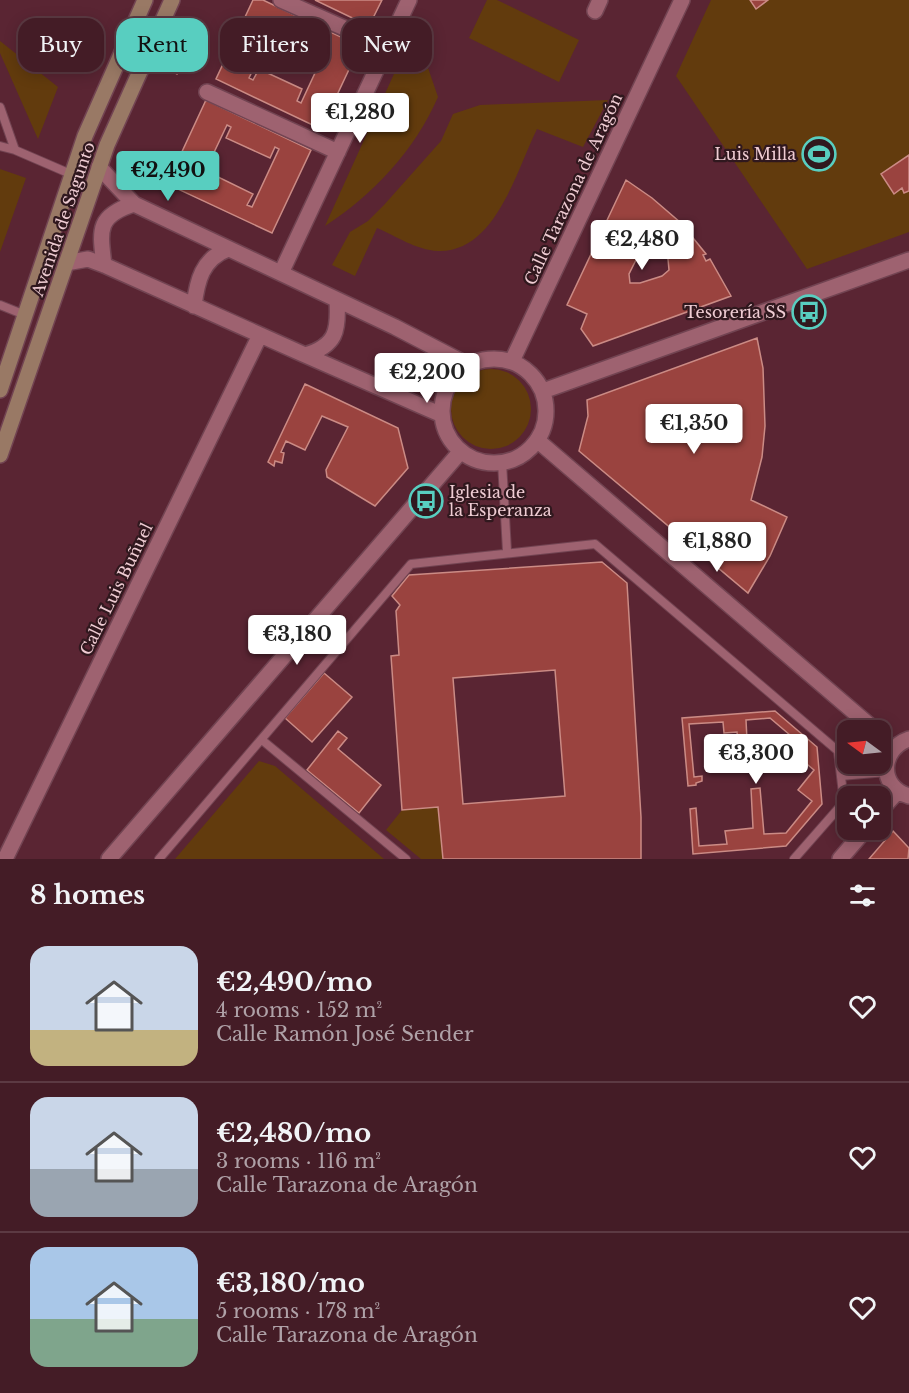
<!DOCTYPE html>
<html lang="en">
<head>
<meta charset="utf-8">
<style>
  :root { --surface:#441c26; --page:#4e2932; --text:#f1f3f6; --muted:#afa1a7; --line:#5c3a43; --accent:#58cec0 }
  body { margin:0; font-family:"Libre Baskerville",serif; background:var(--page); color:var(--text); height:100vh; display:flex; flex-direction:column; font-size:22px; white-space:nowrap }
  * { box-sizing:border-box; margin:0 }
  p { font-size:20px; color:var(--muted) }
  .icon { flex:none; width:33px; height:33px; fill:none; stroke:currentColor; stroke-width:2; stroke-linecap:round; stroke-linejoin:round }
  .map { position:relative; height:859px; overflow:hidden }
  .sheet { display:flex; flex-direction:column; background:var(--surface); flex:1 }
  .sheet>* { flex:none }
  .banner { position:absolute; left:18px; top:18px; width:600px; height:54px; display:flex; gap:12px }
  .needle { width:39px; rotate:285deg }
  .fabs { position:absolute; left:837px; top:720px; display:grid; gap:12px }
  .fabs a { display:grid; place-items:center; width:54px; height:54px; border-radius:12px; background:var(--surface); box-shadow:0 3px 15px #0003,0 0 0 2px var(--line); font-size:30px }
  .price { position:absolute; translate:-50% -51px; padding:0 14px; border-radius:6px; background:#fff; color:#222; font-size:20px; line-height:39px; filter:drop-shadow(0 2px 3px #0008) }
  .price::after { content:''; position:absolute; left:50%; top:36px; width:18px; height:14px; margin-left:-9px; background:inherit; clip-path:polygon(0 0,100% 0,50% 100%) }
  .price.on { background:var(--accent); color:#111 }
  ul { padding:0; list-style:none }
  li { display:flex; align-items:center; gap:18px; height:150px; padding:0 30px }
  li+li { border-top:2px solid var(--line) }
  li span { display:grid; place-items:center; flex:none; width:168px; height:120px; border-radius:18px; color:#555 }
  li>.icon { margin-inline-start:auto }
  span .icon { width:72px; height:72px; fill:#fffc; stroke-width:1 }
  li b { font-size:26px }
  h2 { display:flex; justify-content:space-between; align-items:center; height:72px; padding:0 30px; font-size:26px }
  .chip { padding:0 21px; border-radius:18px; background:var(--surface); box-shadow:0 3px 15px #0003,0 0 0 2px var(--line); font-size:21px; line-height:54px }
  .chip.on { background:var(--accent); color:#111 }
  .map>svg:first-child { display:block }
  .green { fill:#623b0d }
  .building { fill:#9a433f; stroke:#cb8b85; stroke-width:1.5; fill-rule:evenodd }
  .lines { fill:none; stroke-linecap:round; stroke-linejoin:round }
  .service-casing { stroke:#724452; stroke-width:10 }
  .minor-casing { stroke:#724452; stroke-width:18 }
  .secondary-casing { stroke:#724452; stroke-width:18 }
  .service { stroke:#9e6270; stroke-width:8 }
  .minor { stroke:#9e6270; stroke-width:15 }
  .secondary { stroke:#997965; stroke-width:15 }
  .labels { text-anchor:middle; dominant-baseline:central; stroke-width:4.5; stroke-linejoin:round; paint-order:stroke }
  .poi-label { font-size:16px; fill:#efccd3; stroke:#30181e; text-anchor:end }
  .street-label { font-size:16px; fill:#efccd3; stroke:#30181e }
</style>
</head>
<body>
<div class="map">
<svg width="909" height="859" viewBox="0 0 909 859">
  <rect width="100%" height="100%" fill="#5a2533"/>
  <path class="green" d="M487,0H497L579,40L559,82L469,38Z
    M711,0H909V232L807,269L676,76Z
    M0,41L58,87L38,139L0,53Z
    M408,43L426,62L438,97C415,150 373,195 325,226Z
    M608,100L583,147L537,129C516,172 495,253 438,251C416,250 396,236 377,228L355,276L332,265L350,232L368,221L384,205L441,141L453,114L480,105Z
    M0,169L26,178L0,252Z
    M451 409a40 40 0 1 1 80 0a40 40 0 1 1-80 0Z
    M259,761L275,766L384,859H175Z
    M438,807L443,859H421L386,830L402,810Z"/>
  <path class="building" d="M253,0H263L360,46L321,129L216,79ZM276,21L281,23L276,34L319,54L324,43L328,45L301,103L297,101L302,89L259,69L253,80L249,78Z
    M315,0H382L369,26Z
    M750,0H768L756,9Z
    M171,52L185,59L177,74L164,67Z
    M206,100L311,150L272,233L167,184ZM227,125L231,127L226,138L270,158L275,147L279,149L252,207L247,205L253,194L210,173L204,185L200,182Z
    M909,155V191L904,193L902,188L894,194L881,174Z
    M626,180L652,198L681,223L706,254L703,255L706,261L710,259L731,296L593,346L581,329L587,314L567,305ZM648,245L657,247L668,259L669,270L662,276L640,283H630L629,274L641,250Z
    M757,338L763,368L765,426L762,457L751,500L787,517L770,556L748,593L579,451L588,416L587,400Z
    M305,384L398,428L408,468L375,506L327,477L326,470L348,427L322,416L305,450L286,441L281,452L284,453L282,463L275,461L274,466L268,462Z
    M602,562L627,583L641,817V859H443L438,807L402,810L391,656L399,655L396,611L400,605L392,596L409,575ZM555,670L565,796L463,804L453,678Z
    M324,673L352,697L312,742L285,718Z
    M775,711L817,747L822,804L786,846L693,854L690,809L696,808L699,846L727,844L725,831L753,828L751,789L760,788L764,834L786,833L812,801L798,790L814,770L790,750L797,741L770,718L746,720L747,740L738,741L737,732L724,733L723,722L689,724L694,777L702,776V781L696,783V785L688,786L682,718Z
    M338,731L347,738L338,749L381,785L359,813L307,770Z
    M893,831L909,848L908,859H869Z"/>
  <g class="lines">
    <defs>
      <path id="service" d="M0,107L15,150L73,175
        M0,146L15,150
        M0,305L25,315
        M502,462L507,551
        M262,740L406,859
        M841,776L886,772
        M159,859L411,564L595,544L838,751L844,802L794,859"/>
      <path id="minor" d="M281,0L387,47
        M595,11L600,0
        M207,92L338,152
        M99,167L134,204L395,327L468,365
        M66,263L88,259L104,265L305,355C336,346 339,331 337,300
        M104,265C100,231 96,216 134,204
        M281,273L409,0
        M194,306C197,281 202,259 228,249
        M305,355L442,415
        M442 411a52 52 0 1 1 104 0a52 52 0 1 1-104 0Z
        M512,361L682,0
        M543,391L909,260
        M537,440L875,730
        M909,739C880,749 878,787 909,796
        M880,811L898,791
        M5,859L260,335
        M109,859L461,451
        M840,859L865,830"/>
      <path id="secondary" d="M0,390L85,136L145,0
        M0,455L107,145L172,0"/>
    </defs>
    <use href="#service" class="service-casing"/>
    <use href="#minor" class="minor-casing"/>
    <use href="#secondary" class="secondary-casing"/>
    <use href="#service" class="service"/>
    <use href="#minor" class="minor"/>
    <use href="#secondary" class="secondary"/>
  </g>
  <defs>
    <symbol id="stadium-ring" viewBox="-11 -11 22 22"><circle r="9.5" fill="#30181e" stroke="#58cec0" stroke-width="1.5"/><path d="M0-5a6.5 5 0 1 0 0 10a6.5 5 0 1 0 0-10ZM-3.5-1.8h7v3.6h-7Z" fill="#58cec0"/></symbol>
    <symbol id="bus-ring" viewBox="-11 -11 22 22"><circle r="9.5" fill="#30181e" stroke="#58cec0" stroke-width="1.5"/><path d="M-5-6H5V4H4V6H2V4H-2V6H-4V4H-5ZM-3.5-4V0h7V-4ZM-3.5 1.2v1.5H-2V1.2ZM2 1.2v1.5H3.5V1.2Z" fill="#58cec0"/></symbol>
  </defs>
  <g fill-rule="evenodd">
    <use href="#stadium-ring" x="800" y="135" width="38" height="38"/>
    <use href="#bus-ring" x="790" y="293" width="38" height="38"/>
    <use href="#bus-ring" x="407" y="482" width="38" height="38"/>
  </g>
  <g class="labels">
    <g class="poi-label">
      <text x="796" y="154">Luis Milla</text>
      <text x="786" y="312">Tesorería SS</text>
      <text x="449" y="492" text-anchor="start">Iglesia de<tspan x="449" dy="18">la Esperanza</tspan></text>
    </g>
    <g class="street-label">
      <text transform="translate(573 189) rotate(-65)">Calle Tarazona de Aragón</text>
      <text transform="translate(63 219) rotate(-71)">Avenida de Sagunto</text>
      <text transform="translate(116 589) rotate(-64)">Calle Luis Buñuel</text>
    </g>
  </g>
</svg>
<div class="fabs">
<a><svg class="needle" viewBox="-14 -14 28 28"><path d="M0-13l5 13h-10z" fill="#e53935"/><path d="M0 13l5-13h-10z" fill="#afa1a7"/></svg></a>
<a><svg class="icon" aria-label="locate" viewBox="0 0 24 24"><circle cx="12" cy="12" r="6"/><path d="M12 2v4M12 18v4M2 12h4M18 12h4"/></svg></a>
</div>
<b class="price" style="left:360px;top:144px">€1,280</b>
<b class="price on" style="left:168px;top:202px">€2,490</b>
<b class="price" style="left:642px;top:271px">€2,480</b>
<b class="price" style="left:427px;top:404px">€2,200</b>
<b class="price" style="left:694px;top:455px">€1,350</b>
<b class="price" style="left:717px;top:573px">€1,880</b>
<b class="price" style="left:297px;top:666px">€3,180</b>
<b class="price" style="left:756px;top:785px">€3,300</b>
<div class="banner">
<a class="chip">Buy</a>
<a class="chip on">Rent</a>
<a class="chip">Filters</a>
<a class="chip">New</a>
</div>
</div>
<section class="sheet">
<h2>8 homes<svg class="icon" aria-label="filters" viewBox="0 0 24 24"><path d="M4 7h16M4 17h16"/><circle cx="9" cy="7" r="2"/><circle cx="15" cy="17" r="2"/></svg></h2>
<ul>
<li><span style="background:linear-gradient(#c9d6e8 70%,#c2b280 0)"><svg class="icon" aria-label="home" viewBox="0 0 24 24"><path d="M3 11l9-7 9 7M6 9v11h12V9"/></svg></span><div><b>€2,490/mo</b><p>4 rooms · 152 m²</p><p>Calle Ramón José Sender</p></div><svg class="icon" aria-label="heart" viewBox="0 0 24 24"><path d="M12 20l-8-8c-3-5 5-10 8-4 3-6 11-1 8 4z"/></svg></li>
<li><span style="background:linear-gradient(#c9d6e8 60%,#9aa5b1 0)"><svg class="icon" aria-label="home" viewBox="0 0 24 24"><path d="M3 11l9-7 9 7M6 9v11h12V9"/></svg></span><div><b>€2,480/mo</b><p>3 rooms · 116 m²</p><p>Calle Tarazona de Aragón</p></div><svg class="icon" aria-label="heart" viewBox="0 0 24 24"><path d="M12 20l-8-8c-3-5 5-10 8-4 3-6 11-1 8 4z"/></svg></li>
<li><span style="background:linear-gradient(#a9c7e8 60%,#7fa58c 0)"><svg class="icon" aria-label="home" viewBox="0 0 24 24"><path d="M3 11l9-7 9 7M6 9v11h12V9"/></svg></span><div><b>€3,180/mo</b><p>5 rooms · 178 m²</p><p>Calle Tarazona de Aragón</p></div><svg class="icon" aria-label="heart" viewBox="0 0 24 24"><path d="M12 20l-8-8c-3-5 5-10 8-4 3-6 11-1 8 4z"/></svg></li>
</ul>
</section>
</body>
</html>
